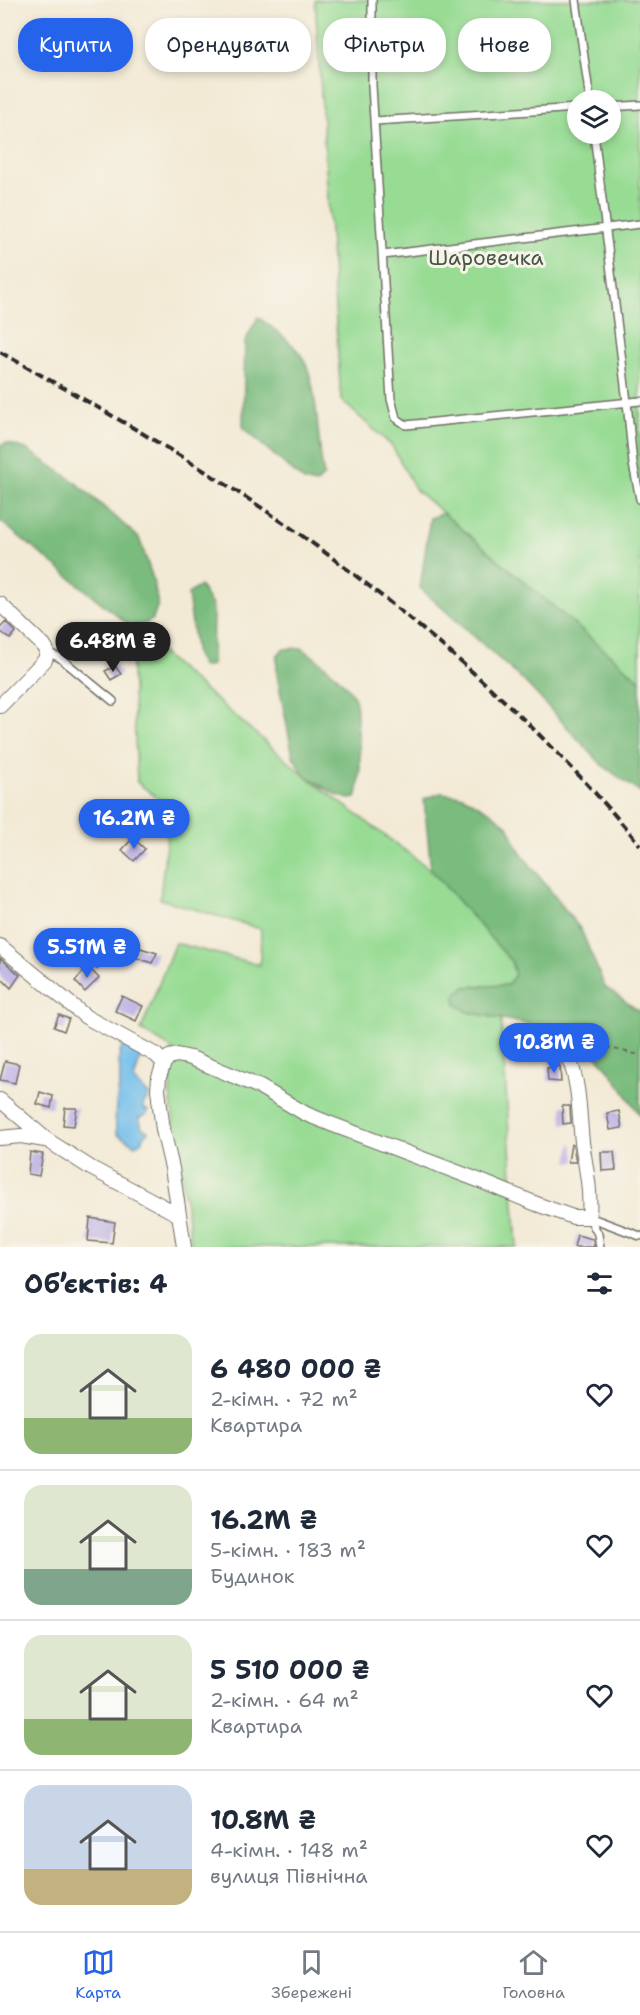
<!DOCTYPE html>
<html lang="uk">
<head>
<meta charset="utf-8">
<style>
  :root { --surface:#fff; --page:#f6f6f7; --text:#1f2937; --muted:#747a83; --line:#e0e1e3; --accent:#2563eb }
  body { margin:0; font-family:"Shantell Sans",sans-serif; background:var(--page); color:var(--text); height:100vh; display:flex; flex-direction:column; font-size:22px; white-space:nowrap }
  * { box-sizing:border-box; margin:0 }
  p { font-size:20px; color:var(--muted) }
  .icon { flex:none; width:33px; height:33px; fill:none; stroke:currentColor; stroke-width:2; stroke-linecap:round; stroke-linejoin:round }
  .map { position:relative; height:1247px; overflow:hidden }
  .sheet { display:flex; flex-direction:column; background:var(--surface); flex:1 }
  .sheet>* { flex:none }
  .hud { position:absolute; left:18px; top:18px; width:604px; height:54px; display:flex; gap:12px }
  .controls { position:absolute; left:567px; top:90px; display:grid; gap:12px }
  .controls a { display:grid; place-items:center; width:54px; height:54px; border-radius:50%; background:var(--surface); box-shadow:0 3px 9px #0003; font-size:30px }
  .price { position:absolute; translate:-50% -51px; padding:0 14px; border-radius:21px; background:var(--accent); color:#fff; font-size:20px; line-height:39px; filter:drop-shadow(0 2px 3px #0008) }
  .price::after { content:''; position:absolute; left:50%; top:36px; width:18px; height:14px; margin-left:-9px; background:inherit; clip-path:polygon(0 0,100% 0,50% 100%) }
  .price.current { background:#222; color:#fff }
  ul { padding:0; list-style:none }
  li { display:flex; align-items:center; gap:18px; height:150px; padding:0 24px }
  li+li { border-top:2px solid var(--line) }
  li span { display:grid; place-items:center; flex:none; width:168px; height:120px; border-radius:18px; color:#555 }
  li>.icon { margin-inline-start:auto }
  span .icon { width:72px; height:72px; fill:#fffc; stroke-width:1 }
  li b { font-size:26px }
  h2 { display:flex; justify-content:space-between; align-items:center; height:72px; padding:0 24px; font-size:26px }
  .tag { padding:0 21px; border-radius:24px; background:var(--surface); box-shadow:0 3px 9px #0003; font-size:21px; line-height:54px }
  .tag.current { background:var(--accent); color:#fff }
  .tab-bar { display:flex; justify-content:space-around; align-items:center; height:84px; border-top:2px solid var(--line); background:var(--surface); font-size:16px; color:var(--muted) }
  .tab-bar a { display:grid; justify-items:center; gap:3px }
  .tab-bar .current { color:var(--accent) }
  .map>svg:first-child { display:block }
  .green { fill:#98dc94; stroke:#628460; stroke-width:1.5; fill-rule:evenodd }
  .forest { fill:#7abc7e; stroke:#527454; stroke-width:1.5 }
  .water { fill:#71bdeb; stroke:#4e748b; stroke-width:1.5 }
  .building { fill:#baade5 }
  .lines { fill:none; stroke-linecap:round; stroke-linejoin:round }
  .service-casing { stroke:#716e66; stroke-width:10 }
  .minor-casing { stroke:#716e66; stroke-width:16 }
  .path { stroke:#716e66; stroke-width:2; stroke-dasharray:4.5 4.5; stroke-linecap:butt }
  .service { stroke:#fff; stroke-width:7 }
  .minor { stroke:#fff; stroke-width:14 }
  .rail { stroke:#2b2b2b; stroke-width:4; stroke-dasharray:9 4.5; stroke-linecap:butt }
  .labels { text-anchor:middle; dominant-baseline:central; stroke-width:6; stroke-linejoin:round; paint-order:stroke }
  .park-label { font-size:21px; fill:#465745; stroke:#f7f3e8 }
</style>
</head>
<body>
<div class="map">
<svg width="640" height="1247" viewBox="0 0 640 1247">
  <rect width="100%" height="100%" fill="#f7f3e8"/>
  <filter id="ink" filterUnits="userSpaceOnUse"><feTurbulence type="fractalNoise" baseFrequency=".0167" numOctaves="2"/><feDisplacementMap in="SourceGraphic" scale="12" xChannelSelector="R" yChannelSelector="G"/><feConvolveMatrix kernelMatrix="1 2 1 2 8 2 1 2 1" color-interpolation-filters="sRGB"/></filter>
  <filter id="wash" filterUnits="userSpaceOnUse"><feTurbulence type="fractalNoise" baseFrequency=".008" numOctaves="4" result="noise"/><feDisplacementMap in="SourceGraphic" scale="24" xChannelSelector="R" yChannelSelector="G"/><feGaussianBlur stdDeviation="1.35" result="paint"/><feColorMatrix in="noise" values="0 0 0 0 0 0 0 0 0 0 0 0 0 0 0 0 0 1.4 0 .05"/><feComposite in="paint" operator="in"/></filter>
  <g filter="url(#wash)">
    <rect width="100%" height="100%" fill="#f3ead5"/>
    <path class="green" d="M315,0H640V680L416,490L392,446L341,400ZM578,100H610V134H578Z
      M130,626L304,775L431,870L511,961L515,975L507,985L465,987L468,1012L501,1019L517,1247H192L170,1094L172,1049L141,1030L175,943L260,965L261,929L160,899L170,808L137,782Z"/>
    <path class="forest" d="M258,317C271,327 286,337 297,350C320,375 316,442 324,476L316,484L304,481L243,428L245,342Z
      M6,443L26,449L74,481L139,538L153,579L158,604L153,619L143,625L130,626L0,521V445Z
      M443,513L640,680V792L602,765L526,683L420,588L430,518Z
      M200,586L213,607L212,665L203,667L196,655L188,594Z
      M302,648C316,658 350,684 355,700C357,705 357,713 357,719C359,744 363,773 356,798L349,799L335,794L304,775L293,756L277,675V656L283,649Z
      M441,793L463,796L489,811L508,826L520,852L581,930L605,987L640,1012V1115C624,1092 604,1058 581,1042C561,1028 495,1018 468,1012L456,1004L455,995L465,987L507,985L515,975L511,961L431,870L424,799Z"/>
    <path class="water" d="M127,1046L136,1052L138,1051L141,1055L134,1080L149,1095L148,1099L144,1102L143,1108L149,1111L145,1116L139,1117L142,1128L148,1131L141,1142L135,1145L117,1134C112,1109 119,1099 120,1075C120,1064 117,1058 122,1047Z"/>
    <g id="blocks">
      <path class="building" d="M6,622L16,632L10,639L0,631V628Z
        M115,666L121,674L111,680L105,671Z
        M133,838L145,849L134,861L122,850Z
        M94,945L108,955L97,969L85,957Z
        M137,947L157,953L152,963L134,957Z
        M0,958L20,975L11,988L0,977Z
        M88,967L99,978L85,992L75,981Z
        M122,996L143,1006L136,1021L115,1011Z
        M59,1015L69,1019L64,1031L54,1027Z
        M5,1061L19,1064L15,1083L0,1080Z
        M560,1066L561,1082L548,1081L547,1068Z
        M40,1092L53,1096L51,1108L37,1104Z
        M562,1106H570L571,1123L563,1124Z
        M65,1108H77L74,1126L63,1125Z
        M619,1111L622,1128L610,1130L607,1113Z
        M571,1144L573,1145L576,1162H568Z
        M30,1152L43,1154L39,1176L28,1174Z
        M601,1152H614L616,1170L602,1171Z
        M90,1218L115,1222L112,1243L88,1241Z
        M577,1235L593,1239L594,1247H574Z"/>
    </g>
  </g>
  <g filter="url(#ink)">
    <use href="#blocks" fill-opacity="0" stroke="#716e66" stroke-width="1.5"/>
    <g class="lines">
      <defs>
        <path id="service" d="M372,0V86L391,399L396,418L406,425L640,401
          M576,0L590,100
          M610,107L640,105
          M375,121L578,108
          M594,134L627,402L633,464L640,499
          M383,255L640,224
          M47,653L59,657L113,701
          M589,1217L640,1236
          M589,1217L598,1234L600,1247"/>
        <path id="minor" d="M0,604L46,648L47,653L45,660L0,706
          M0,946L86,1017L156,1055L164,1063
          M0,1100L47,1140L91,1168L179,1215
          M0,1138L21,1136L45,1140
          M184,1247L172,1168L163,1130L158,1090L159,1077L164,1063L169,1057L177,1055L191,1058L260,1087L306,1114L331,1124L478,1180L539,1205L573,1217H589C591,1188 586,1170 582,1142C579,1115 580,1085 569,1059"/>
      </defs>
      <use href="#service" class="service-casing"/>
      <use href="#minor" class="minor-casing"/>
      <path class="path" d="M579,1049L609,1048L640,1055"/>
      <use href="#service" class="service"/>
      <use href="#minor" class="minor"/>
      <path class="rail" d="M0,352C117,418 236,484 343,566C451,648 554,740 640,845"/>
    </g>
  </g>
  <g class="labels">
    <g class="park-label">
      <text x="486" y="258">Шаровечка</text>
    </g>
  </g>
</svg>
<div class="controls">
<a><svg class="icon" aria-label="layers" viewBox="0 0 24 24"><path d="M12 4l9 5-9 5-9-5zM3 14l9 5 9-5"/></svg></a>
</div>
<b class="price current" style="left:113px;top:673px">6.48M ₴</b>
<b class="price" style="left:134px;top:850px">16.2M ₴</b>
<b class="price" style="left:87px;top:979px">5.51M ₴</b>
<b class="price" style="left:554px;top:1074px">10.8M ₴</b>
<div class="hud">
<a class="tag current">Купити</a>
<a class="tag">Орендувати</a>
<a class="tag">Фільтри</a>
<a class="tag">Нове</a>
</div>
</div>
<section class="sheet">
<h2>Об’єктів: 4<svg class="icon" aria-label="filters" viewBox="0 0 24 24"><path d="M4 7h16M4 17h16"/><circle cx="9" cy="7" r="2"/><circle cx="15" cy="17" r="2"/></svg></h2>
<ul>
<li><span style="background:linear-gradient(#dfe7d0 70%,#8fb573 0)"><svg class="icon" aria-label="home" viewBox="0 0 24 24"><path d="M3 11l9-7 9 7M6 9v11h12V9"/></svg></span><div><b>6 480 000 ₴</b><p>2-кімн. · 72 m²</p><p>Квартира</p></div><svg class="icon" aria-label="heart" viewBox="0 0 24 24"><path d="M12 20l-8-8c-3-5 5-10 8-4 3-6 11-1 8 4z"/></svg></li>
<li><span style="background:linear-gradient(#dfe7d0 70%,#7fa58c 0)"><svg class="icon" aria-label="home" viewBox="0 0 24 24"><path d="M3 11l9-7 9 7M6 9v11h12V9"/></svg></span><div><b>16.2M ₴</b><p>5-кімн. · 183 m²</p><p>Будинок</p></div><svg class="icon" aria-label="heart" viewBox="0 0 24 24"><path d="M12 20l-8-8c-3-5 5-10 8-4 3-6 11-1 8 4z"/></svg></li>
<li><span style="background:linear-gradient(#dfe7d0 70%,#8fb573 0)"><svg class="icon" aria-label="home" viewBox="0 0 24 24"><path d="M3 11l9-7 9 7M6 9v11h12V9"/></svg></span><div><b>5 510 000 ₴</b><p>2-кімн. · 64 m²</p><p>Квартира</p></div><svg class="icon" aria-label="heart" viewBox="0 0 24 24"><path d="M12 20l-8-8c-3-5 5-10 8-4 3-6 11-1 8 4z"/></svg></li>
<li><span style="background:linear-gradient(#c9d6e8 70%,#c2b280 0)"><svg class="icon" aria-label="home" viewBox="0 0 24 24"><path d="M3 11l9-7 9 7M6 9v11h12V9"/></svg></span><div><b>10.8M ₴</b><p>4-кімн. · 148 m²</p><p>вулиця Північна</p></div><svg class="icon" aria-label="heart" viewBox="0 0 24 24"><path d="M12 20l-8-8c-3-5 5-10 8-4 3-6 11-1 8 4z"/></svg></li>
</ul>
</section>
<nav class="tab-bar">
<a class="current"><svg class="icon" aria-label="map" viewBox="0 0 24 24"><path d="M3 6l6-2 6 2 6-2v14l-6 2-6-2-6 2zM9 4v14M15 6v14"/></svg>Карта</a>
<a><svg class="icon" aria-label="saved" viewBox="0 0 24 24"><path d="M7 4h10v16l-5-4-5 4z"/></svg>Збережені</a>
<a><svg class="icon" aria-label="home" viewBox="0 0 24 24"><path d="M3 11l9-7 9 7M6 9v11h12V9"/></svg>Головна</a>
</nav>
</body>
</html>
